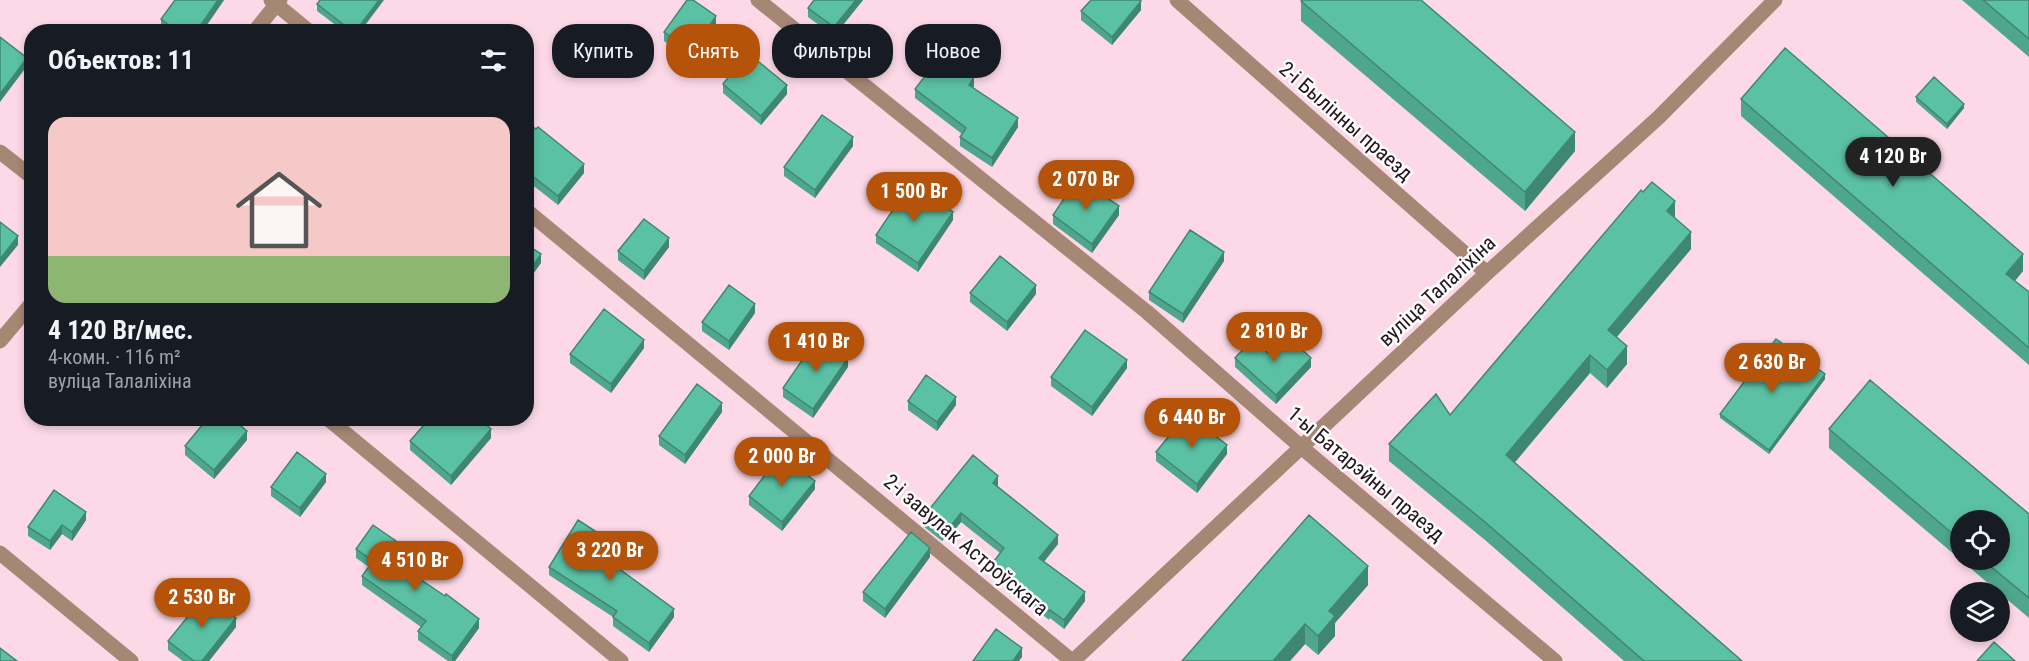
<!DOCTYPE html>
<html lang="ru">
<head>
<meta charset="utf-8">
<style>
  :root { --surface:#171b24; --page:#242831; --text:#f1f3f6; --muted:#9ea1a6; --line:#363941; --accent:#b45309 }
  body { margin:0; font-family:"Roboto Condensed",sans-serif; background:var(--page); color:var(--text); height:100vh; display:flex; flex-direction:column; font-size:22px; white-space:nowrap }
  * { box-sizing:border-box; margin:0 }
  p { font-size:20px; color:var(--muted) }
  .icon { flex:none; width:33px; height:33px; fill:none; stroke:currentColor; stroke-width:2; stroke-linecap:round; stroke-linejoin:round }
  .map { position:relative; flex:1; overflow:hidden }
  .details { position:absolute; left:24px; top:24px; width:510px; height:402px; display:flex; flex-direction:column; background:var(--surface); border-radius:24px; box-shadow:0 3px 9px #0003 }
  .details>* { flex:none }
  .top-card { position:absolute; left:552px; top:24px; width:570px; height:54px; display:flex; gap:12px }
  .buttons { position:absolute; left:1950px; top:510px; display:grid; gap:12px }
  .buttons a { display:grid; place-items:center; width:60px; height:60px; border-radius:50%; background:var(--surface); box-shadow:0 3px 9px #0003; font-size:30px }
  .price { position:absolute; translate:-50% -51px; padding:0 14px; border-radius:21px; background:var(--accent); color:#fff; font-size:20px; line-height:39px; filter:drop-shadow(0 2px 3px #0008) }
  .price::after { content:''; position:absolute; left:50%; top:36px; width:18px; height:14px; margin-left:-9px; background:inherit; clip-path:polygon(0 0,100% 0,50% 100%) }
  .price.active { background:#222; color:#fff }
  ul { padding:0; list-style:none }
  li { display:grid; align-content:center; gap:12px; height:318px; padding:0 24px }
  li+li { border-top:2px solid var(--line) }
  li span { display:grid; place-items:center; height:186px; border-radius:18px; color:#555 }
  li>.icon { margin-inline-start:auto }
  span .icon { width:108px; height:108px; fill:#fffc; stroke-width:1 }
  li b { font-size:26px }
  h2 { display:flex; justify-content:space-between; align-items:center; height:72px; padding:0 24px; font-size:26px }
  .pill { padding:0 21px; border-radius:24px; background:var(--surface); box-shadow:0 3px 9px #0003; font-size:21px; line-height:54px }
  .pill.active { background:var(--accent); color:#fff }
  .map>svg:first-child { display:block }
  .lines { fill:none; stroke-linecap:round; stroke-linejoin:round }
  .street { stroke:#a68774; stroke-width:15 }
  .wall { fill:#4ea68d; fill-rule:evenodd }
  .shaded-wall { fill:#408773 }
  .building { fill:#5bc1a4; stroke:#408773; stroke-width:1.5 }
  .labels { text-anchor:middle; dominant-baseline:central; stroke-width:5; stroke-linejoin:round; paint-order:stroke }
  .street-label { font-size:21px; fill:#24151b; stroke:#fff }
</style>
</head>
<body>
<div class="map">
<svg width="2029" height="661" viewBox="0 0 2029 661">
  <rect width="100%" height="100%" fill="#fdd9e7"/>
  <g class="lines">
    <path class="street" d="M271,0L310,32
      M758,0L1147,312L1300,446L1555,661
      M1177,0L1487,273
      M254,32L280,0
      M0,152L32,177
      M526,210L1072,661
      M0,341L32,303
      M327,418L621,661
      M0,553L131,661
      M1073,661L1487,273L1659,117L1775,0"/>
  </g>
  <path class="wall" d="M224,0L202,32H165L161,28V19Z
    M814,0H863L834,36L808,17V8Z
    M1962,0H2029V57Z
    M1301,1L1575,151L1525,211L1301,21Z
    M317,4L360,32H345L317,11Z
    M1141,10L1112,45L1081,20V11Z
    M716,25L692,60L664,41V32Z
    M723,84L787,94L761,125L723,93Z
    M974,86L973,88L1018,127L992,167L960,146V137L962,134L915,98V89Z
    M1916,97L1964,108L1947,129L1916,102Z
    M1741,99L2023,271L2015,281L2029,292V365L1741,116Z
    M526,122L584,173L558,205L526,180Z
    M853,146L815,198L784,176V167Z
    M1053,215H1119L1092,253L1053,224Z
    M1675,218L1691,249L1617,337L1627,364L1607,388L1590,373L1514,462L1742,661H1624L1485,540L1389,461V444L1450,415Z
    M953,220L918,272L876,243V235Z
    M669,247L644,280L618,260V251Z
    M1224,261L1183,323L1149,300V292Z
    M970,293L1036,294L1007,331L970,302Z
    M755,313L729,350L702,331V322Z
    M644,348L611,393L570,363V354Z
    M1268,353L1311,367L1276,404L1235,367V358Z
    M848,367L813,418L783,397V388Z
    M1127,368L1092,416L1051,386V377Z
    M1825,379L1769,454L1720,418V414Z
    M908,401L956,405L937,431L908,410Z
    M722,412L685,464L659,445V436Z
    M1829,429L2029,514V618L1829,448ZM1960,520L2000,560H1960Z
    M491,438L451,485L410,450V441Z
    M247,440L214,479L185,455V446Z
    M1156,452L1227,454L1197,493L1156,461Z
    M326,482L300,517L271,496V487Z
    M998,485L997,486L1058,544L1044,562L1085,601L1064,629L1050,618L1049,620L991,573V565L1000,553L961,522L948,538L946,536L942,541L923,526V517Z
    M815,489L782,531L749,505V496Z
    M86,520L72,541L62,534L50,550L28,536V527Z
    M356,549L409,559L404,567L479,628L455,661H448L418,640V631L421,627L362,585V576L369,567L356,558Z
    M612,551L607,559L674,617L649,652L613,626V617L549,575V567Z
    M930,557L885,618L863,601V592Z
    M1368,585L1335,623V636L1318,655L1305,644L1290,661H1182Z
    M236,627L209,661H183L168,650V641Z"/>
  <path class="shaded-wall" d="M218,0H224L202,32H196Z
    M379,0H384L360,32H355Z
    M856,0H863L834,36V27Z
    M1141,1V10L1112,45V37Z
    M716,16V25L692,60V51Z
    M27,58V66L0,102V94Z
    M974,77V86L969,94V85Z
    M787,85V94L761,125V116Z
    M1964,104V108L1947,129V124Z
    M1018,118V127L992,167V158Z
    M1575,132V151L1525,211V192Z
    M853,137V146L815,198V190Z
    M584,164V173L558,205V196Z
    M1675,201V219L1667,211Z
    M1119,206V215L1092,253V244Z
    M953,212V220L918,272V263Z
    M1691,232V249L1608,347V330Z
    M18,236V245L0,267V259Z
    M669,238V247L644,280V271Z
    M1224,252V261L1183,323V314Z
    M541,254V263L526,284V275Z
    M2023,254V271L2006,291V274Z
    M1036,285V294L1007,331V322Z
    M755,304V313L729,350V341Z
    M644,340V348L611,393V384Z
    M1627,346V364L1607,388V370Z
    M1590,355V373L1506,473V455Z
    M848,358V367L813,418V409Z
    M1311,358V367L1276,404V395Z
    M1127,360V368L1092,416V407Z
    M1825,374V379L1769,454V450Z
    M956,397V405L937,431V422Z
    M722,403V412L685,464V455Z
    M491,429V438L451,485V476Z
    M247,431V440L214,479V470Z
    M1227,445V454L1197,493V484Z
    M326,474V482L300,517V508Z
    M998,476V485L993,492V483Z
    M815,481V489L782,531V522Z
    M86,512V520L72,541V532Z
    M961,513V522L948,538V529Z
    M62,525V534L50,550V541Z
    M946,527V536L942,541V532Z
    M1058,535V544L1039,567V558Z
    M612,542V551L603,565V557Z
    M930,548V557L885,618V609Z
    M409,550V559L399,573V565Z
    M1368,566V585L1335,623V636L1318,655V636L1329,611Z
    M1085,592V601L1064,629V620Z
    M674,609V617L649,652V643Z
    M236,618V627L209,661H202Z
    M479,619V628L455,661H452V656Z
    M1305,624V644L1290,661H1273Z
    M1022,648V657L1019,661H1013Z"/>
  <path class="building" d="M175,0H218L196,32H178L161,19Z
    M320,0H379L355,32H353L317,4Z
    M687,0H693L716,16L692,51L664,32Z
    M814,0H856L834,27L808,8Z
    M1091,0H1139L1141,1L1112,37L1081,11Z
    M1302,0H1421L1575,132L1525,192L1301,1Z
    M1983,0H2029V39Z
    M0,37L27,58L0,94Z
    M1785,48L2023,254L2006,274L2029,292V348L1741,99Z
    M748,53L787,85L761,116L723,84Z
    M943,53L974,77L969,85L1018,118L992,158L960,137L966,128L915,89Z
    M1934,77L1964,104L1947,124L1916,97Z
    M822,115L853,137L815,190L784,167Z
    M526,122L536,129L538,127L584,164L558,196L526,171Z
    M1078,178L1119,206L1092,244L1053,215Z
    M1652,182L1675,201L1667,211L1691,232L1608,330L1627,346L1607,370L1590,355L1506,455L1742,661H1644L1485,522L1389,444L1436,394L1450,415L1641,190L1643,192Z
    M911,183L953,212L918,263L876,235Z
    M644,219L669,238L644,271L618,251Z
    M0,222L18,236L0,259Z
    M1190,230L1224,252L1183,314L1149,292Z
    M526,244L541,254L526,275Z
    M1000,256L1036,285L1007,322L970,293Z
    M729,285L755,304L729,341L702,322Z
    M604,309L644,340L611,384L570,354Z
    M1085,330L1127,360L1092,407L1051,377Z
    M1285,334L1311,358L1276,395L1235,358L1253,339L1268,353Z
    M818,337L848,358L813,409L783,388Z
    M1776,339L1825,374L1769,450L1720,414Z
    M926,375L956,397L937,422L908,401Z
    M1870,380L2029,514V598L1983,560H2000V520H1960V540L1829,429Z
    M697,384L722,403L685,455L659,436Z
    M1187,414L1227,445L1197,484L1156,452Z
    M208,418H232L247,431L214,470L185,446Z
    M430,418H479L491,429L451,476L410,441Z
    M297,452L326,474L300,508L271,487Z
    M781,454L815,481L782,522L749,496Z
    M973,455L998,476L993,483L1058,535L1039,558L1085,592L1064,620L1050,610L1049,611L991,565L1004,548L961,513L948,529L946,527L942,532L923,517Z
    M54,490L86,512L72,532L62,525L50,541L28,527Z
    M1309,515L1368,566L1329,611L1335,616L1318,636L1305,624L1273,661H1182Z
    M578,520L612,542L603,557L674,609L649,643L613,617L617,611L549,567Z
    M373,525L409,550L399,565L445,596L446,594L479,619L452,656L418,631L426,621L362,576L373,561L356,549Z
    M911,532L930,548L885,609L863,592Z
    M206,594L236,618L202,661H194L168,641Z
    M996,629L1022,648L1013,661H973Z
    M1994,642L2015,661H1977Z
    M0,648L17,661H0Z"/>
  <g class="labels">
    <g class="street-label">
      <text transform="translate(1346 121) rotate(41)">2-і Былінны праезд</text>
      <text transform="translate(1437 291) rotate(-43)">вуліца Талаліхіна</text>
      <text transform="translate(1366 474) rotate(40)">1-ы Батарэйны праезд</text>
      <text transform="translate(966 545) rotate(40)">2-і завулак Астроўскага</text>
    </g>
  </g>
</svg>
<div class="buttons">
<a><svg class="icon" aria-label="locate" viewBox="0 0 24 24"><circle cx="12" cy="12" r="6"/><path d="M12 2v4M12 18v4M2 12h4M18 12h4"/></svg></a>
<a><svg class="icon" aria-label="layers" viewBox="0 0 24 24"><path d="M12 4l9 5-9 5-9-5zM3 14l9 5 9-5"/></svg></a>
</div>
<b class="price active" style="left:1893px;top:188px">4 120 Br</b>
<b class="price" style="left:1086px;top:211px">2 070 Br</b>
<b class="price" style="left:914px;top:223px">1 500 Br</b>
<b class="price" style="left:1274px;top:363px">2 810 Br</b>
<b class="price" style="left:816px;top:373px">1 410 Br</b>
<b class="price" style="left:1772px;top:394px">2 630 Br</b>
<b class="price" style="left:1192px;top:449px">6 440 Br</b>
<b class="price" style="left:782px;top:488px">2 000 Br</b>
<b class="price" style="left:610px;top:582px">3 220 Br</b>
<b class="price" style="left:415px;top:592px">4 510 Br</b>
<b class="price" style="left:202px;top:629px">2 530 Br</b>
<div class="top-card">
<a class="pill">Купить</a>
<a class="pill active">Снять</a>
<a class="pill">Фильтры</a>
<a class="pill">Новое</a>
</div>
<section class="details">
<h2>Объектов: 11<svg class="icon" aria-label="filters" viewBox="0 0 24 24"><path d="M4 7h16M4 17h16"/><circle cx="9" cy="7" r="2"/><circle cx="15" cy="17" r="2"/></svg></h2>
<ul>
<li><span style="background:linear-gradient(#f6c9c9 75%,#8fb573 0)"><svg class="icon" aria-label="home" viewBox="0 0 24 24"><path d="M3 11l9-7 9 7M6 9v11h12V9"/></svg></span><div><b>4 120 Br/мес.</b><p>4-комн. · 116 m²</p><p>вуліца Талаліхіна</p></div></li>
</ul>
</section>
</div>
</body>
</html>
